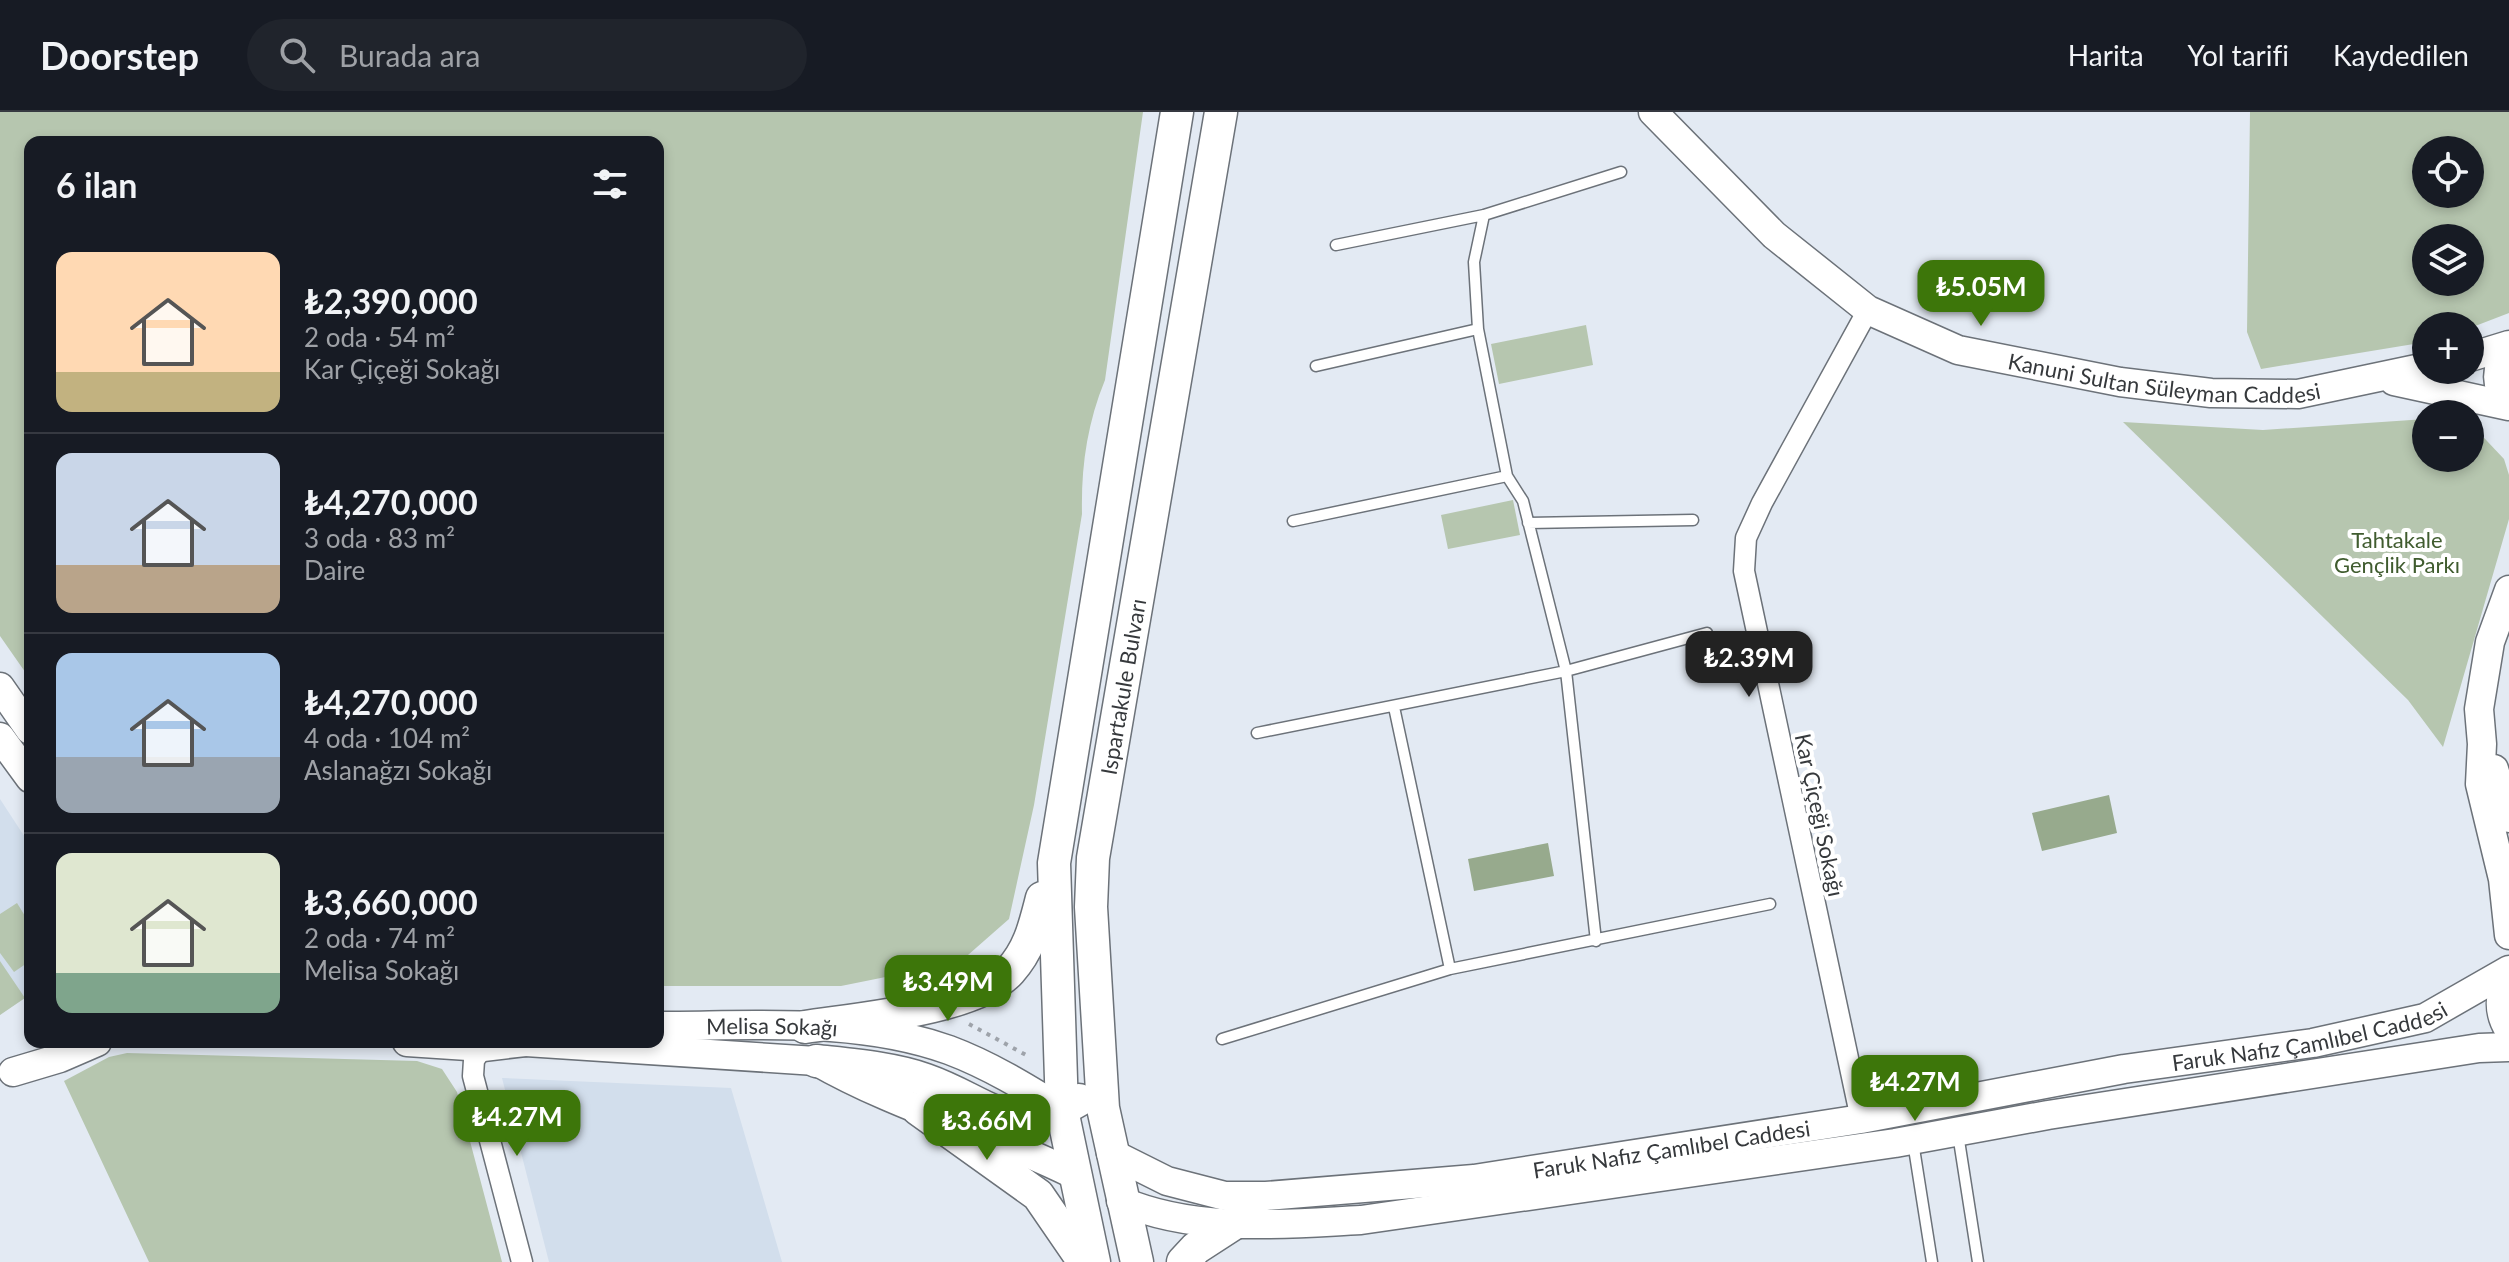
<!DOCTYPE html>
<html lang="tr">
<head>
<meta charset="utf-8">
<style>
  :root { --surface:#171b24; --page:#20242c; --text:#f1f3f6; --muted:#9ea1a6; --line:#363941; --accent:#3d760a }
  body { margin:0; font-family:Lato,sans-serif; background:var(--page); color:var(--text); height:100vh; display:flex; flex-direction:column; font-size:30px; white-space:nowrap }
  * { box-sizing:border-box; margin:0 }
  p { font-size:26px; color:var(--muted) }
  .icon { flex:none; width:44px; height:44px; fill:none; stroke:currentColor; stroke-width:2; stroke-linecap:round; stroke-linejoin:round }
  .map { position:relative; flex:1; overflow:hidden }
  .side { position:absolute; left:24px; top:24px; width:640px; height:912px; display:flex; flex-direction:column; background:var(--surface); border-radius:16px; box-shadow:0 4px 12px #0003 }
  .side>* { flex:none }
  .tools { position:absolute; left:2412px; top:24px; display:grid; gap:16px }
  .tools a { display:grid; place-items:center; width:72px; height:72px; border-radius:50%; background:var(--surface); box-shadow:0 4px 12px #0003; font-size:40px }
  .price { position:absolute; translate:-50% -68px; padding:0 18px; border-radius:16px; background:var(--accent); color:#fff; font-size:26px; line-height:52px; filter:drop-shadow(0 2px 4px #0008) }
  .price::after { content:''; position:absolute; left:50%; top:48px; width:24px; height:18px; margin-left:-12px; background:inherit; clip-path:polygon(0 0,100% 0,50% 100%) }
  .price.active { background:#222; color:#fff }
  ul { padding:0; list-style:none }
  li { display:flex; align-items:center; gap:24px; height:200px; padding:0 32px }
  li+li { border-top:2px solid var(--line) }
  li span { display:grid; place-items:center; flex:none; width:224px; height:160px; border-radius:16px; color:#555 }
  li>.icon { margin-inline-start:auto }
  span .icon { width:96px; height:96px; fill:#fffc; stroke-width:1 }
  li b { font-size:34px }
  h2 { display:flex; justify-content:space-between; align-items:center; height:96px; padding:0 32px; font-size:34px }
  header { display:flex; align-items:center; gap:48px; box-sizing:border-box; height:112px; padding:0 40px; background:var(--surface); border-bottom:2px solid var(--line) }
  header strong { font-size:38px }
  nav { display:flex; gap:44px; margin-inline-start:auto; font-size:28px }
  .search { width:560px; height:72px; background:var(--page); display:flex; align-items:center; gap:20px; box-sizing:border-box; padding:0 28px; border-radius:44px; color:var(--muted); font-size:30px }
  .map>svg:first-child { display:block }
  .built { fill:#d2deec }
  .green { fill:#b6c6af; fill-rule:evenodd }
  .water { fill:#97aa8d }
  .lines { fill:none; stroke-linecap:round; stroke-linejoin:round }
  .lane-casing { stroke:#6c7279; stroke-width:13 }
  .street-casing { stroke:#6c7279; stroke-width:23 }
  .secondary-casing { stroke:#6c7279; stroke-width:31 }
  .primary-casing { stroke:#6c7279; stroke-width:35 }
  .path { stroke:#9ea3aa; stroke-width:4; stroke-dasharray:4 6; stroke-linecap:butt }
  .lane { stroke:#fff; stroke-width:10 }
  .street { stroke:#fff; stroke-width:20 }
  .secondary { stroke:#fff; stroke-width:28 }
  .primary { stroke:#fff; stroke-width:32 }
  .labels { text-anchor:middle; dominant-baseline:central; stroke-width:8; stroke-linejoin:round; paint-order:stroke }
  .street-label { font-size:22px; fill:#36393c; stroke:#fff }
  .park-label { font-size:22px; fill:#405c2f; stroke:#fff }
</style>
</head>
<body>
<header>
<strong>Doorstep</strong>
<div class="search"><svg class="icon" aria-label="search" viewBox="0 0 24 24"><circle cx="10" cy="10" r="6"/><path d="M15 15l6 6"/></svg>Burada ara</div>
<nav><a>Harita</a><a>Yol tarifi</a><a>Kaydedilen</a></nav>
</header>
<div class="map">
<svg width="2509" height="1150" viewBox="0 0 2509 1150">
  <rect width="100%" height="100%" fill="#e3eaf3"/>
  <path class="built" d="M0,687L30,733V882L0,903Z
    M502,966L731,976L782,1150H549Z"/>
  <path class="green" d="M0,0H1143L1105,268C1087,312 1081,355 1082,402L1034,693L1009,807L960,850L841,874H658V30H30V567L0,524Z
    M2250,0H2509V201L2470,216L2426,214V230L2261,257L2247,220ZM2470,38V82H2426V38ZM2470,126V170H2426V126Z
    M1586,213L1593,253L1499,272L1491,232Z
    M2426,307V346H2470V311L2504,347L2509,363V407L2443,635L2408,588L2123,310L2263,318Z
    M1513,388L1520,423L1448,437L1441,403Z
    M17,791L30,812V849L14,860L0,841V802Z
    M0,849L25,886L0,903Z
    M127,941L417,949L442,957L457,980L502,1150H149L64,969L109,945Z"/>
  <path class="water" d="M2109,683L2117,721L2042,739L2032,701Z
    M1548,731L1554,764L1474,779L1468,747Z"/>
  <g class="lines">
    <defs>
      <path id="lane" d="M1484,103L1474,150L1478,217L1507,364
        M1336,133L1484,103L1621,60
        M1316,254L1478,217
        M1293,409L1507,364L1523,389L1566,559L1596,829
        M1528,411L1693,408
        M1394,595L1450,857
        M1257,621L1566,559L1707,521
        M1222,927L1450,857L1770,792
        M1958,1022L1978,1150
        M1913,1030L1932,1150"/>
      <path id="street" d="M483,935L474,948L473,964L522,1150
        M1861,1007L1744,459L1746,426L1762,391L1868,198"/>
      <g id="secondary">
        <path id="s1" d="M1653,0L1774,123L1868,198L1958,238L2120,270L2211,281L2298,282L2426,255"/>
        <path d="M2509,238C2494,256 2495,274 2509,292"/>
        <path d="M2470,245L2509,233"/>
        <path d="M2394,269L2509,294"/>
        <path d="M2509,478L2490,530L2479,597L2482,632L2480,672L2503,767L2509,823"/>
        <path d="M0,575L30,618"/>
        <path d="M0,625L30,666"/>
        <path d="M2494,657L2509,706"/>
        <path d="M2509,863C2499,882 2497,899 2509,918"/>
        <path id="s2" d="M658,914C754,914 857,905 949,938C989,953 1025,975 1062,998"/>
        <path d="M407,930L483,935L525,930"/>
        <path d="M526,930L816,949C898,996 989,1020 1073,1062"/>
        <path d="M13,960L60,946L97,930"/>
        <path id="s3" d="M1111,1041L1167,1069L1225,1084H1266L1474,1067L1861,1007L2124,957L2313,931L2425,906L2509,858"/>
        <path d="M1121,1089C1197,1121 1280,1112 1361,1108L1895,1031L2048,1003L2479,936L2509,935"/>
      </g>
      <g id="primary">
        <path d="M805,915C857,907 976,897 1010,859C1030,837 1035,813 1042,786"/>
        <path d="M816,949C852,953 892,956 926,968C989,990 1011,1029 1079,988"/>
        <path d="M918,997L1038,1083L1084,1150"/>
        <path d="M1094,1150L1062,998L1054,751L1177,0"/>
        <path id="s4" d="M1137,1150L1103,996L1091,795L1093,746L1221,0"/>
        <path d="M1183,1150L1196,1136L1233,1112"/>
      </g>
    </defs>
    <use href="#lane" class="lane-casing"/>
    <use href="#street" class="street-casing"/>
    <use href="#secondary" class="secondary-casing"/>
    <use href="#primary" class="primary-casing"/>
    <path class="path" d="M969,912L1026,943"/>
    <use href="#lane" class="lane"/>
    <use href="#street" class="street"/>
    <use href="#secondary" class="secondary"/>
    <use href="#primary" class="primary"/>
  </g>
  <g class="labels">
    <g class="street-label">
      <text stroke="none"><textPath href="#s1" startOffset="600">Kanuni Sultan Süleyman Caddesi</textPath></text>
      <text stroke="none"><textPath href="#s4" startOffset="582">Ispartakule Bulvarı</textPath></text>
      <text transform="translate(1820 703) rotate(78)">Kar Çiçeği Sokağı</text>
      <text stroke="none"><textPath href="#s2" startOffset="114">Melisa Sokağı</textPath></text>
      <text stroke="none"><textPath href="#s3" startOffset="1220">Faruk Nafız Çamlıbel Caddesi</textPath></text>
      <text stroke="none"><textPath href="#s3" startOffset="572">Faruk Nafız Çamlıbel Caddesi</textPath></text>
    </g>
    <g class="park-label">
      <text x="2397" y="427">Tahtakale<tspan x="2397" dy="25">Gençlik Parkı</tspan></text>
    </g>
  </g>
</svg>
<div class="tools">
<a><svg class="icon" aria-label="locate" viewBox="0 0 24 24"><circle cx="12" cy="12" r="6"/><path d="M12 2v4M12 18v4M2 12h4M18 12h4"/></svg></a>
<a><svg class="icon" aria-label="layers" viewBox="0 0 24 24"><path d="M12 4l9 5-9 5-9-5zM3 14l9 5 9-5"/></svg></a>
<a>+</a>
<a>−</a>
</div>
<b class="price" style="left:1981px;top:216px">₺5.05M</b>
<b class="price active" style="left:1749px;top:587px">₺2.39M</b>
<b class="price" style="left:948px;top:911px">₺3.49M</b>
<b class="price" style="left:1915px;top:1011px">₺4.27M</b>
<b class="price" style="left:517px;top:1046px">₺4.27M</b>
<b class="price" style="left:987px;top:1050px">₺3.66M</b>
<section class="side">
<h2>6 ilan<svg class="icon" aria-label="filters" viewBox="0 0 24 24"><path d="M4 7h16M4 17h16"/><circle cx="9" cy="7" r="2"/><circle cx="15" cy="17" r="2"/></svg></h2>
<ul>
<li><span style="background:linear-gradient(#ffd9b3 75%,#c2b280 0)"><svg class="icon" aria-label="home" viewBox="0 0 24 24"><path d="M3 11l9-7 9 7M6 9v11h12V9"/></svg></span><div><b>₺2,390,000</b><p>2 oda · 54 m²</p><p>Kar Çiçeği Sokağı</p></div></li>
<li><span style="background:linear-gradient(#c9d6e8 70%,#b9a48a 0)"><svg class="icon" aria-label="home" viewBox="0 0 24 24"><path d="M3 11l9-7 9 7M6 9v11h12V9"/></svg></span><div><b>₺4,270,000</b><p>3 oda · 83 m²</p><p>Daire</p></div></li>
<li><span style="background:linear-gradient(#a9c7e8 65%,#9aa5b1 0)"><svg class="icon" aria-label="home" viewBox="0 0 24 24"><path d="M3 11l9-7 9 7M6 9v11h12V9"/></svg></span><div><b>₺4,270,000</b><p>4 oda · 104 m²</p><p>Aslanağzı Sokağı</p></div></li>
<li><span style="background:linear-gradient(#dfe7d0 75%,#7fa58c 0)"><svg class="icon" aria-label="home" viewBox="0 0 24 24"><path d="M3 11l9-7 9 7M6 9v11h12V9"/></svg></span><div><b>₺3,660,000</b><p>2 oda · 74 m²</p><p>Melisa Sokağı</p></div></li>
</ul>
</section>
</div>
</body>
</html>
